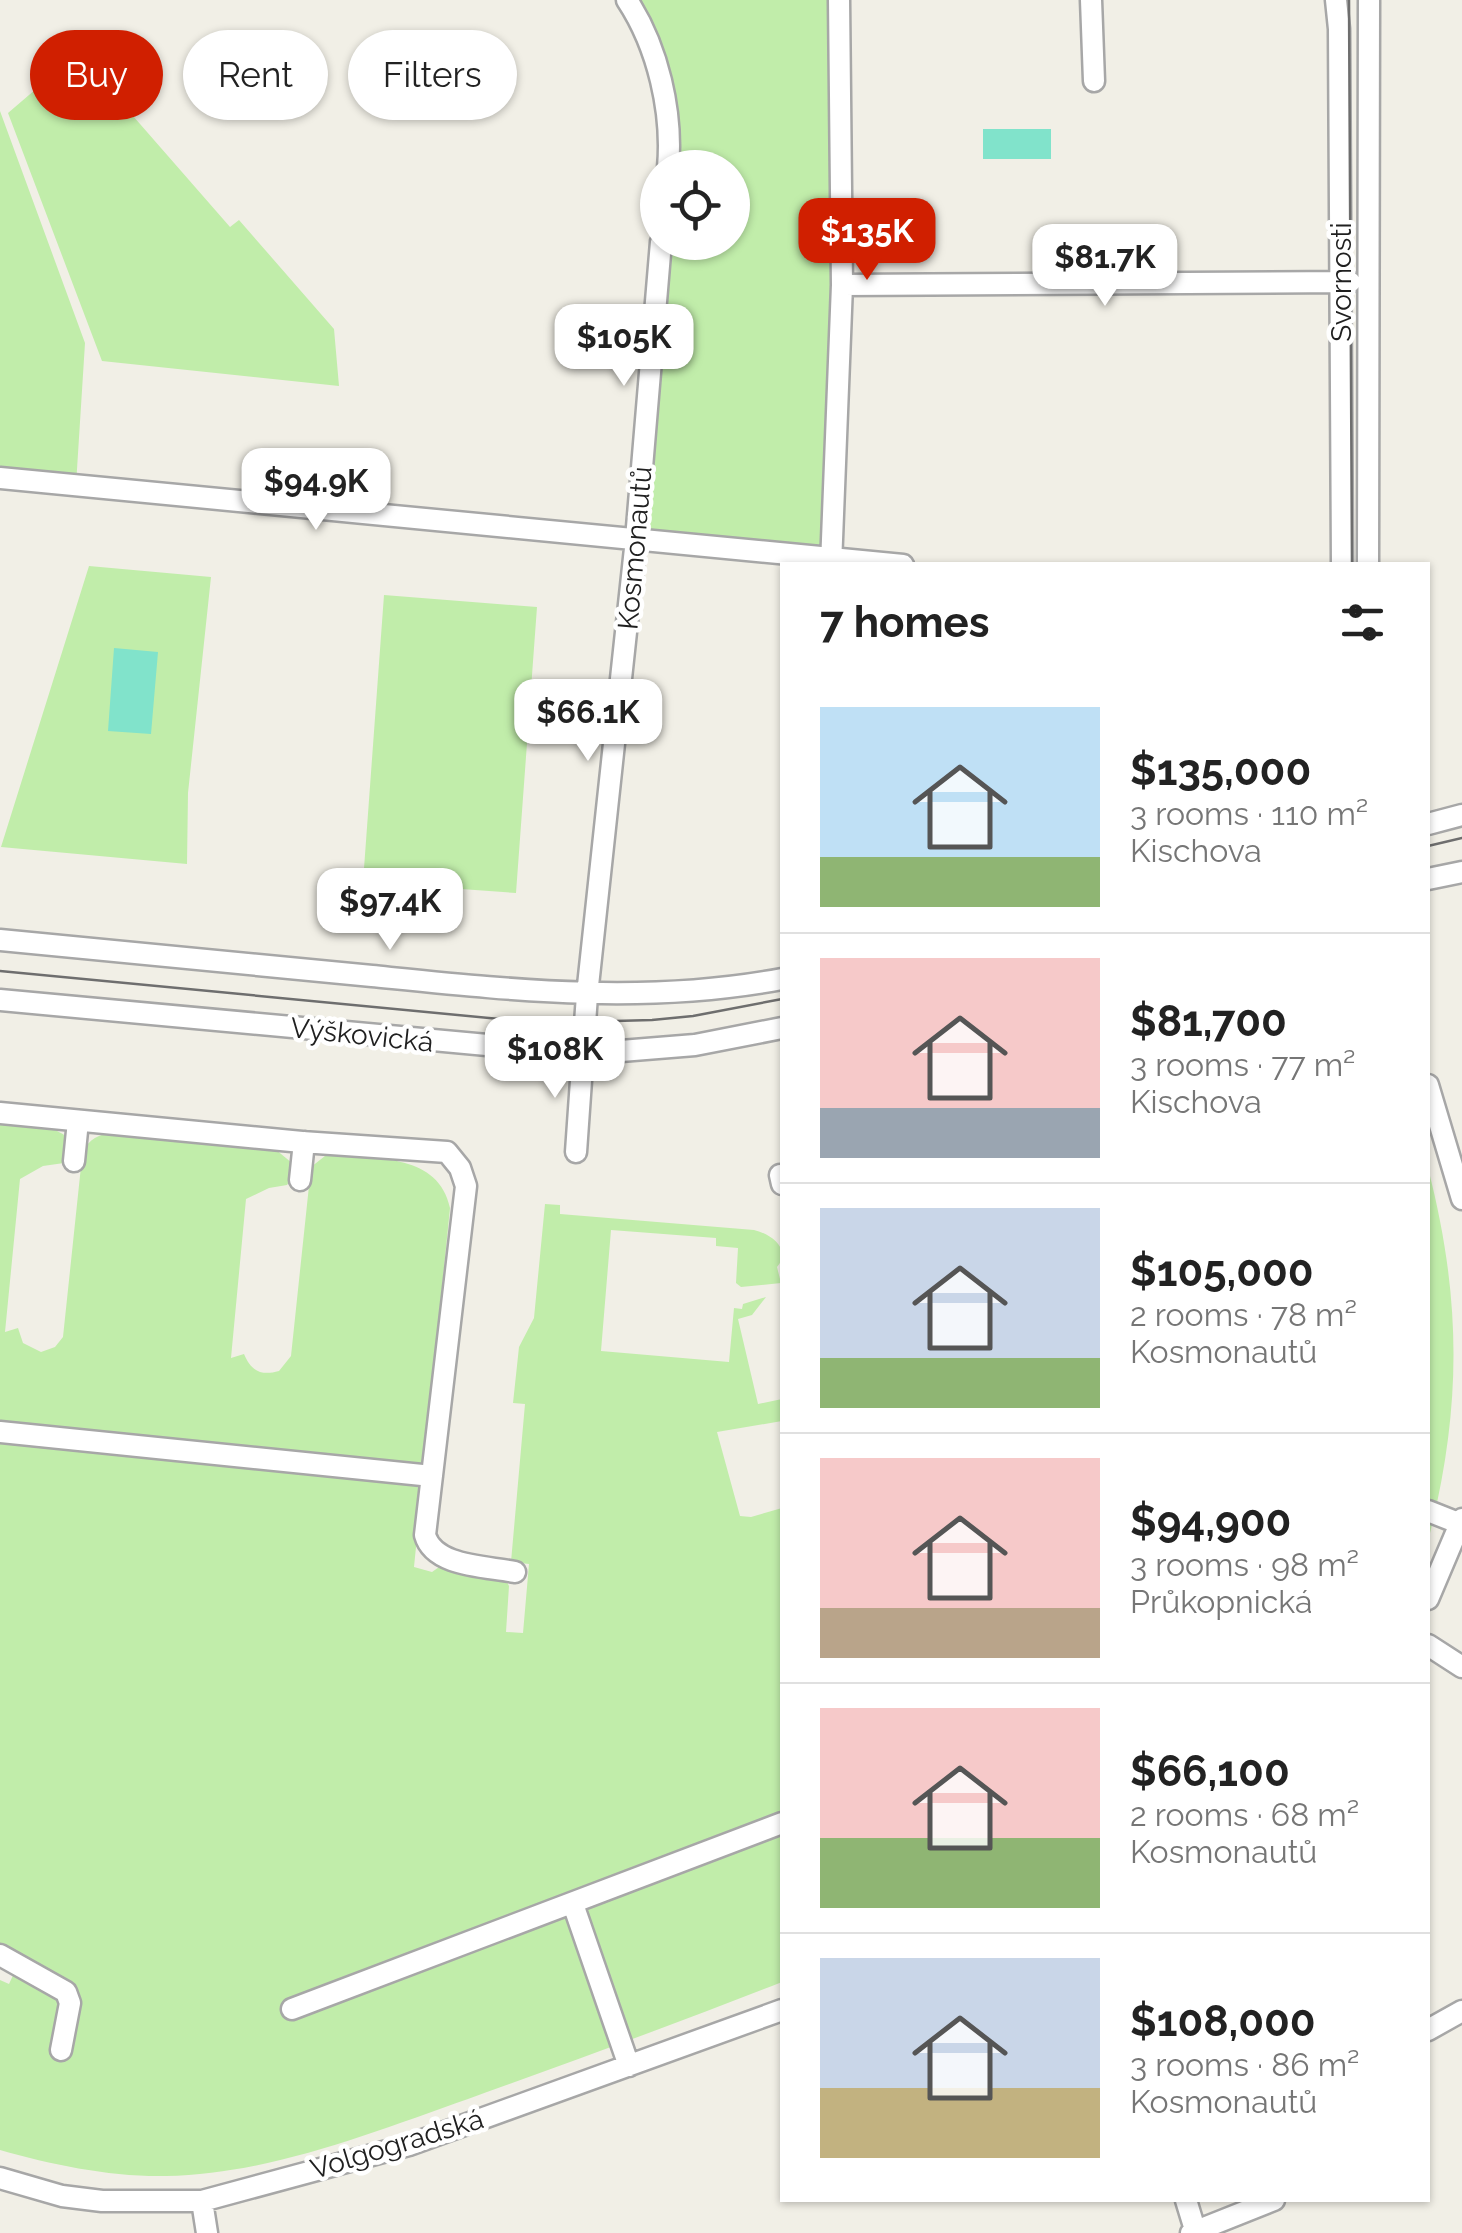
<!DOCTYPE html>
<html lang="en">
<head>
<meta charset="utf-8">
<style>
  :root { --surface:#fff; --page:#f6f6f6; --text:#222; --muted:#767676; --line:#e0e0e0; --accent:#d01f00 }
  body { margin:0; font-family:Raleway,sans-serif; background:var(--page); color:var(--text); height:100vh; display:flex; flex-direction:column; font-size:38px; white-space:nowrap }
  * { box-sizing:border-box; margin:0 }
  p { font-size:32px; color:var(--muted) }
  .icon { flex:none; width:55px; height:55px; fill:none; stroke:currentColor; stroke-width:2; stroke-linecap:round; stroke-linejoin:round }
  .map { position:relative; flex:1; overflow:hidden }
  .side { position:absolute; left:780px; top:562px; width:650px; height:1640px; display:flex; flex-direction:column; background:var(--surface); border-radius:0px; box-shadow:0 2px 8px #0004 }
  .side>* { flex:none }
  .top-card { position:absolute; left:30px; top:30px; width:600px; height:90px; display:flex; gap:20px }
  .fabs { position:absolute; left:640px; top:150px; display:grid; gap:20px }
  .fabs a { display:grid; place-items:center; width:110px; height:110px; border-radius:50%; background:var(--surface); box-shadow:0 2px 8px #0004; font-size:50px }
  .price { position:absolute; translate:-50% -85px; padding:0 22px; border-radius:20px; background:#fff; color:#222; font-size:32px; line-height:65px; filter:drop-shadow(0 2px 5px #0008) }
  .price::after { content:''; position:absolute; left:50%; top:60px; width:30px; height:22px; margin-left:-15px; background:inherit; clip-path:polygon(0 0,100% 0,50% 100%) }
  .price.selected { background:var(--accent); color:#fff }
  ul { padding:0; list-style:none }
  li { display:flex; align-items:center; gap:30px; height:250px; padding:0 40px }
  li+li { border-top:2px solid var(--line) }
  li span { display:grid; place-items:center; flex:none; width:280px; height:200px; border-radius:0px; color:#555 }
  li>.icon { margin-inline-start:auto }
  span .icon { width:120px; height:120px; fill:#fffc; stroke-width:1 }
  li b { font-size:42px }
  h2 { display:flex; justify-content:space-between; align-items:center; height:120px; padding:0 40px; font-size:42px }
  .pill { padding:0 35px; border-radius:45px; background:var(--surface); box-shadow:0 2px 8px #0004; font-size:35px; line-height:90px }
  .pill.selected { background:var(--accent); color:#fff }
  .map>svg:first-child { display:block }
  .grass { fill:#c1edaa }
  .pitch { fill:#81e3cb }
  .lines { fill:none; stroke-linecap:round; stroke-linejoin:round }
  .minor-casing { stroke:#a7a7a7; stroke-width:25 }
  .minor { stroke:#fff; stroke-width:20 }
  .tram { stroke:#6e6e6e; stroke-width:2.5 }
  .labels { text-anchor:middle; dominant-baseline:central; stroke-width:9; stroke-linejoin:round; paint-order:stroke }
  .street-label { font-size:28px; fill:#202020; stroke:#fff }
</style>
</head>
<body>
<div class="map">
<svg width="1462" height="2233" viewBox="0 0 1462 2233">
  <rect width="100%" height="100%" fill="#f1efe6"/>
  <path class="grass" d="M627,0H839L832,559L636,539L661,243L732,242V168L668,167L671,131Z
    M78,53L230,227L239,220L334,329L339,386L102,361L8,113Z
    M0,111L85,343L76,485L0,478Z
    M89,566L211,577L188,793L187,864L1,847Z
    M384,595L537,607L516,893L363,882Z
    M0,1122C20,1124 93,1124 64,1163L43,1166L20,1179L5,1332L18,1328L23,1343L41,1352L55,1347L63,1337L82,1157C86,1142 94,1136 109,1133L275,1149L292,1163L293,1176L287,1185L269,1188L246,1199L231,1358L244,1354C251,1371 261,1376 279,1371L291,1356L311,1167L325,1156L335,1155C377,1159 439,1154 450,1208L414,1567L432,1572L442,1565L503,1574L509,1586L506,1632L523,1633L529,1564L511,1562L525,1404L513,1403L519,1347L534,1318L545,1204L560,1205V1214L754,1230C771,1234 792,1249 777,1267L781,1283L741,1287L736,1283L738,1248L716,1246V1238L611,1230L601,1351L729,1362L734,1308L742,1309L743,1304L766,1297L752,1315L738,1319L758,1404L782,1399V1421L717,1432L740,1516L751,1517L782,1508V1982C678,2023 573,2061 468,2099C371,2133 270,2174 166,2176C110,2177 53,2165 0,2150V1980L9,1984L22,1956L0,1945Z
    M1428,1168C1462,1300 1462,1409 1428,1541Z"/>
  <path class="pitch" d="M983,129H1051V159H983Z
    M114,648L158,652L151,734L108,731Z"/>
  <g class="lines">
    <defs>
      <path id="minor" d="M627,0C658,47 673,112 668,168
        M1091,0L1094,81
        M1336,0L1339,29L1342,565
        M842,285L1350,282
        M0,478L903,565
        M831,565L842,285L839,0
        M1368,565L1369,0
        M1428,824L1462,815
        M1428,879L1462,872
        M0,940C124,952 248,964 372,976C512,990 643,1005 782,979
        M0,1000L584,1054L695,1045L782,1028
        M1428,1085L1462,1199
        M0,1113L302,1142L447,1152L460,1168L466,1186L425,1535C434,1567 486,1566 515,1572
        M576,1152L587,995L636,539L661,242
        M74,1161L78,1121
        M780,1175L782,1184
        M300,1180L304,1142
        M0,1432L432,1476
        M1428,1511L1461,1524
        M1428,1599L1462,1519
        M1428,1645L1462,1667
        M573,1904L629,2066
        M0,1955L66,1992L70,2003L61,2050
        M292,2009L782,1823
        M1428,2030L1462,2011
        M0,2178L62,2196L102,2201H202L409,2145L782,2010
        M1186,2200L1196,2233
        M202,2201L207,2233
        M1191,2233L1274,2200"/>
    </defs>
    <use href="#minor" class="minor-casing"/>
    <use href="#minor" class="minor"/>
    <path class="tram" d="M1349,0L1352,565
      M1428,846L1462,838
      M0,971L541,1023L652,1020L693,1016L782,999"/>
  </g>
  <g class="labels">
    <g class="street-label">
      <text transform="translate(1341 282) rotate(-90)">Svornosti</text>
      <text transform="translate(635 548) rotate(-85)">Kosmonautů</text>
      <text transform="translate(362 1035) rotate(6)">Výškovická</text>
      <text transform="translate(397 2144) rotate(-17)">Volgogradská</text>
    </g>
  </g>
</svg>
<div class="fabs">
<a><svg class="icon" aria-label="locate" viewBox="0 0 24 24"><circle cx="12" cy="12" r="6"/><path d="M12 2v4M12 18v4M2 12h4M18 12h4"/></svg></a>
</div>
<b class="price selected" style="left:867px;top:283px">$135K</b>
<b class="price" style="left:1105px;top:309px">$81.7K</b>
<b class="price" style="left:624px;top:389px">$105K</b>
<b class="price" style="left:316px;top:533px">$94.9K</b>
<b class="price" style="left:588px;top:764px">$66.1K</b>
<b class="price" style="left:390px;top:953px">$97.4K</b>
<b class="price" style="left:555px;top:1101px">$108K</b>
<div class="top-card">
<a class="pill selected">Buy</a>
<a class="pill">Rent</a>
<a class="pill">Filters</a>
</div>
<section class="side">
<h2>7 homes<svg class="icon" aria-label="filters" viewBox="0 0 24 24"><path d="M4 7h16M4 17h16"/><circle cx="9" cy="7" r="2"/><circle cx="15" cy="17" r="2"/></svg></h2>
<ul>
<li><span style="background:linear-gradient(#bfe0f5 75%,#8fb573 0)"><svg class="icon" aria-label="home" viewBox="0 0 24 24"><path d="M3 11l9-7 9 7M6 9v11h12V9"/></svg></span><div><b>$135,000</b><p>3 rooms · 110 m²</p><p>Kischova</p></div></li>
<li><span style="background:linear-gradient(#f6c9c9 75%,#9aa5b1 0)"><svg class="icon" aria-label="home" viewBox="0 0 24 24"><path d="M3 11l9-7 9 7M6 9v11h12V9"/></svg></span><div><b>$81,700</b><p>3 rooms · 77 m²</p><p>Kischova</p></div></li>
<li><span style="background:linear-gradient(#c9d6e8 75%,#8fb573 0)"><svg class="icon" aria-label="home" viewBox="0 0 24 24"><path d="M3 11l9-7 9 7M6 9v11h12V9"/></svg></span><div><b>$105,000</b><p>2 rooms · 78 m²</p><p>Kosmonautů</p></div></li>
<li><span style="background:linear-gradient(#f6c9c9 75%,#b9a48a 0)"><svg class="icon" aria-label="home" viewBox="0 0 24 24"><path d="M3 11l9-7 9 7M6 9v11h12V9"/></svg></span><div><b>$94,900</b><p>3 rooms · 98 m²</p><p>Průkopnická</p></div></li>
<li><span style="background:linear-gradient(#f6c9c9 65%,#8fb573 0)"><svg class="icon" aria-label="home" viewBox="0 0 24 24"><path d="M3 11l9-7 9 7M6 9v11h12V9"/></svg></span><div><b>$66,100</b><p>2 rooms · 68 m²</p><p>Kosmonautů</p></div></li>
<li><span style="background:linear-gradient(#c9d6e8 65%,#c2b280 0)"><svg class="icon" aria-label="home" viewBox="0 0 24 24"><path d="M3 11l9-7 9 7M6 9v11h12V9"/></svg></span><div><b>$108,000</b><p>3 rooms · 86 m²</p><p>Kosmonautů</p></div></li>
</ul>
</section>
</div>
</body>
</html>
